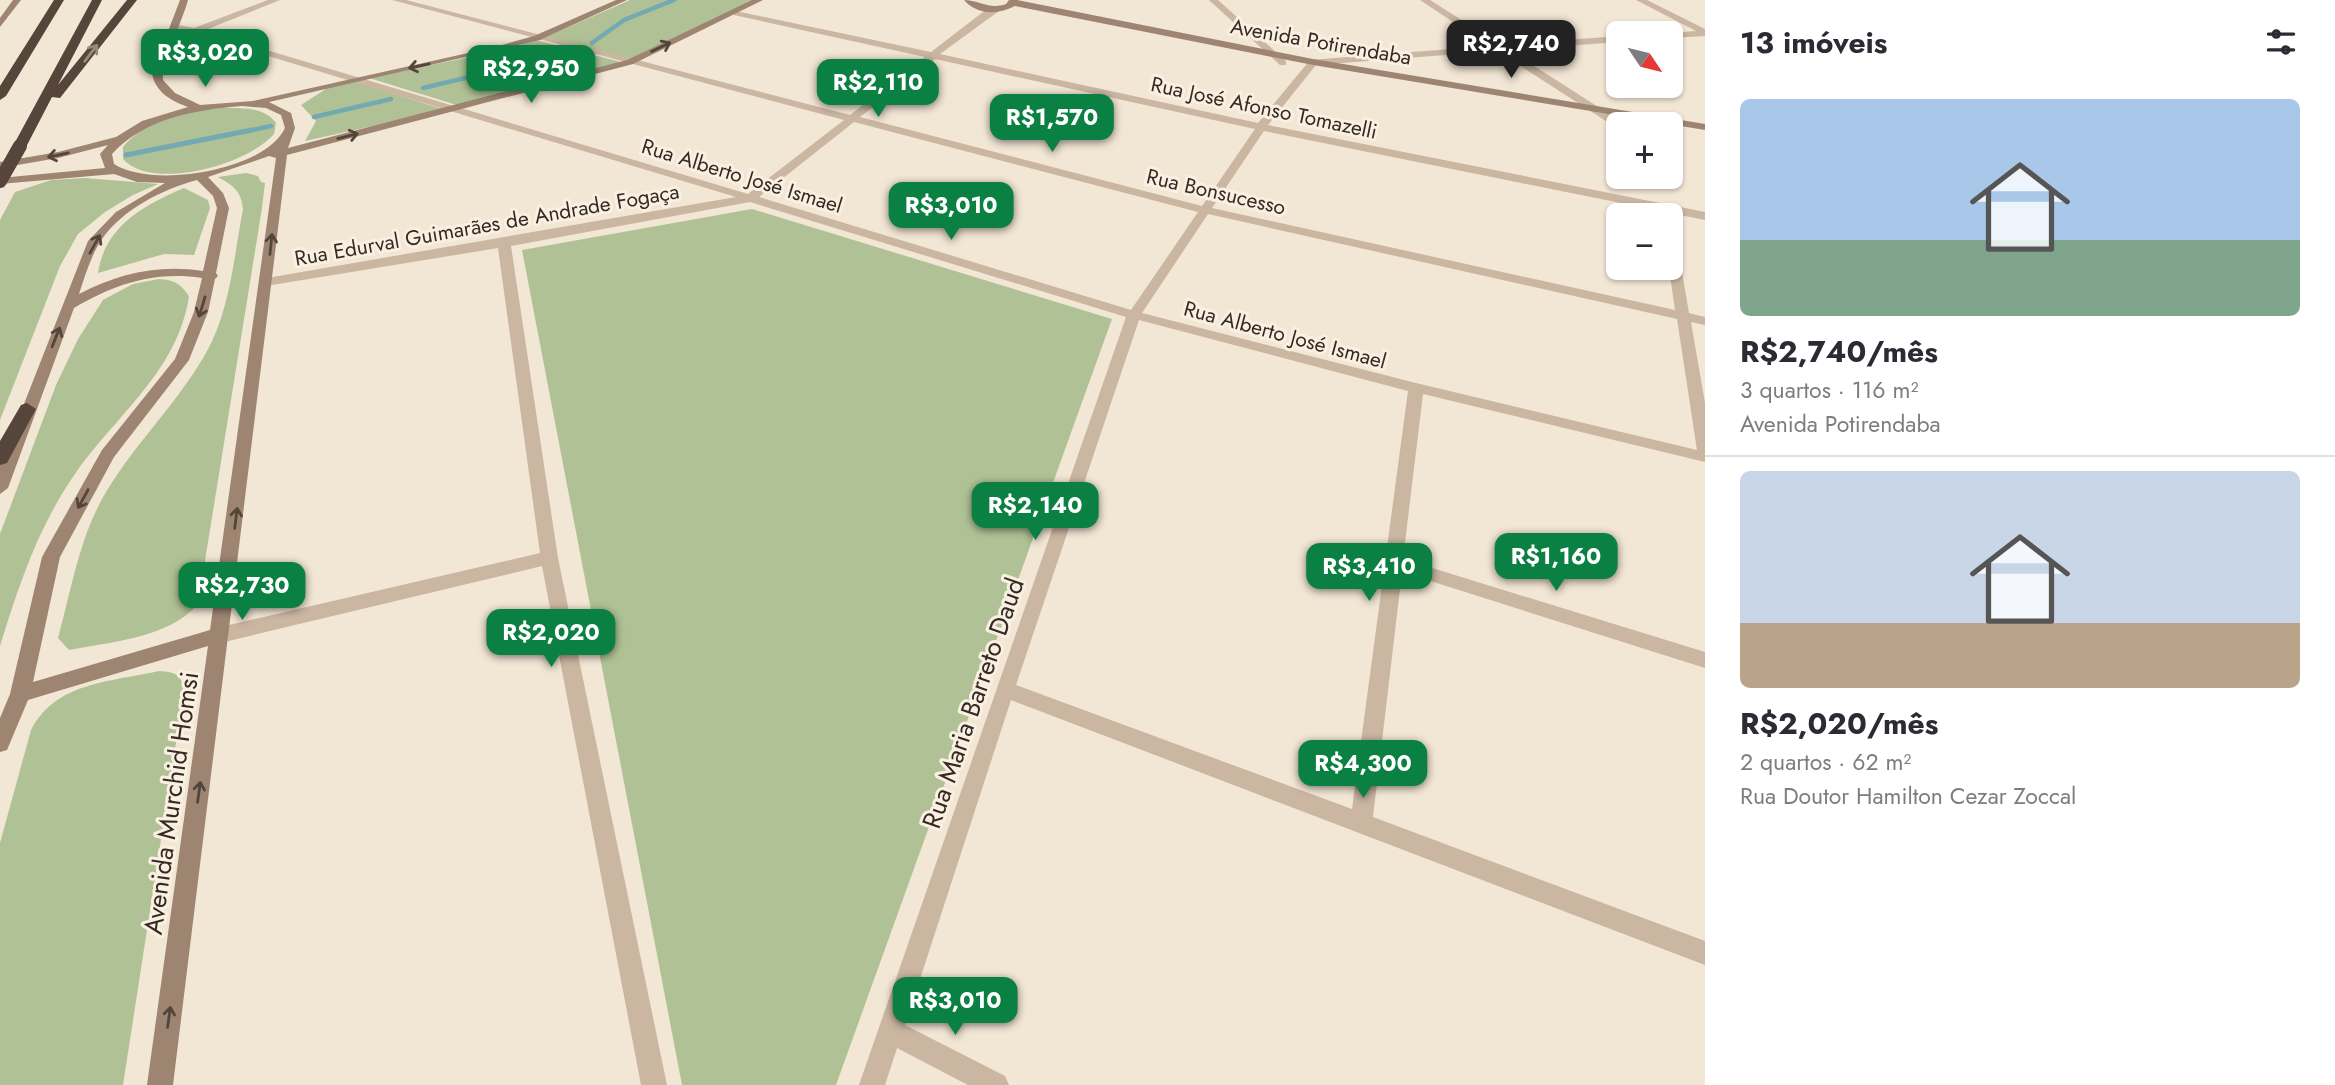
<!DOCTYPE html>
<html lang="pt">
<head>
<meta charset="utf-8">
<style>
  :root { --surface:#fff; --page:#f7f7f7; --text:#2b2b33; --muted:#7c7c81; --line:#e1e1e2; --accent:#0b8043 }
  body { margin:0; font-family:Jost,sans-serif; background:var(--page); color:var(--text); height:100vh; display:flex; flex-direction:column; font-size:26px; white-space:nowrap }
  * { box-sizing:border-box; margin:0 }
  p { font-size:23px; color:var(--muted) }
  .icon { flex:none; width:38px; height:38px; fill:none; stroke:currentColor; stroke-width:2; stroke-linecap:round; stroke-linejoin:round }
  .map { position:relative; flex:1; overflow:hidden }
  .side { display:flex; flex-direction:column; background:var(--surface); width:630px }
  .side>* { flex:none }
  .needle { width:46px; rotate:125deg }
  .controls { position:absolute; left:1606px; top:21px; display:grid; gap:14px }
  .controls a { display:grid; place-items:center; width:77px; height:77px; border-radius:10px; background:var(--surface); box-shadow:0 2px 5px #0004; font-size:35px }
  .price { position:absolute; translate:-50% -60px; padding:0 16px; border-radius:14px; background:var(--accent); color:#fff; font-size:23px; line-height:46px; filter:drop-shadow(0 2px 4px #0008) }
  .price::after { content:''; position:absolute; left:50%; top:42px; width:21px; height:16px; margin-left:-10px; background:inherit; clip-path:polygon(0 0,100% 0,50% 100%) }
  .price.active { background:#222; color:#fff }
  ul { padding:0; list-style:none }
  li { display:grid; align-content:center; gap:14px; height:371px; padding:0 35px }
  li+li { border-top:2px solid var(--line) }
  li span { display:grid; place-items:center; height:217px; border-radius:10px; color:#555 }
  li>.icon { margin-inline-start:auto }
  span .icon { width:126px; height:126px; fill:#fffc; stroke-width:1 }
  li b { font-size:30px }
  h2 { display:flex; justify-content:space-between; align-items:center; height:84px; padding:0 35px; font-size:30px }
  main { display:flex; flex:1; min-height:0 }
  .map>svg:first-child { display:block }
  .green { fill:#b0c295 }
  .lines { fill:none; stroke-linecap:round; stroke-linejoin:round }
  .stream-far1 { stroke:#73aab1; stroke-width:4.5 }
  .stream { stroke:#73aab1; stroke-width:5 }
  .street { fill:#cbb6a1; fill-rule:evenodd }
  .secondary { fill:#9e8572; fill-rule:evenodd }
  .highway { fill:#56453b; fill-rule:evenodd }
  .highway-bridge { stroke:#56453b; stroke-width:14 }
  .oneway { stroke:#54453b }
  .oneway2 { stroke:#98897d }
  .labels { text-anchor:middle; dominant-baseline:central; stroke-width:6; stroke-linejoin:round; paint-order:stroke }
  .far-street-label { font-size:21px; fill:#342a24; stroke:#faf0e1 }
  .street-label { font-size:26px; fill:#342a24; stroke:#faf0e1 }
</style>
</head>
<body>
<main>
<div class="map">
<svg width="1705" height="1085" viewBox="0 0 1705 1085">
  <rect width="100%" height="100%" fill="#f2e6d5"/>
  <path class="green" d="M630,0H754L630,59L546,37Z
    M536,40L621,62L460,106L369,78L498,51Z
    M354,81L445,110L305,141L316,121L301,105L329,87Z
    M221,108C239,108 264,106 276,123L274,134C249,164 152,192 123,159V147C145,119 188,112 221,108Z
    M246,173L258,176L261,182L265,183L262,208L198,604C167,639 113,641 69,650L58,638C71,592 78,544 101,501C130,448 176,406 206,353C230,311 234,256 243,209C241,191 234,186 218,177Z
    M85,178L158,184L133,195L105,212L78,234L60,266L0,420V220L15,192L51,180Z
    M184,188L208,200L210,208L194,255L164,254L98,273C105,226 144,205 184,188Z
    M752,209L1112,319L836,1085H682L522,250Z
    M159,279C174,280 180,283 189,296C178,371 116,415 75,474C38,527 19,585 0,646V534L56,385L78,339L103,300L133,284Z
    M159,671C175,672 182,674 184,691L123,1085H0V843L31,730C56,682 110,682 159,671Z"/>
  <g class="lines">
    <path class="stream-far1" d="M592,43L624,20L674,0
      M423,88L571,53
      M314,117L391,99
      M243,132L271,126"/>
    <path class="stream" d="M126,155L252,130"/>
    <path class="street" d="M268,0H280L203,31L748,194L844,120L392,0H406L850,115L925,57L734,15L731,10L931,52L983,12L996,6L999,11L940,54L1258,123L1310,60L1489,46L1420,0H1430L1501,45L1619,36V42L1509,50L1617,119V123H1609L1497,51L1316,65L1268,125L1705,212V220L1264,131L1212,208L1675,310L1669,268H1671V239L1677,243L1689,313L1705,317V325L1691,322L1705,403V462L1423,394L1403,559L1705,652V668L1402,572L1373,817L1705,941V965L1011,700L905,1025L1005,1076L1009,1085H968L897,1048L885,1085H859L1126,317L750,202L511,246L558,558L667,1085H641L542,566L220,643L213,640L210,635L213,630L220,627L540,553L498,248L266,286L259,282L261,279L736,197L195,34L171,43L166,40L185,31L173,28V24L194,28ZM935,59L1255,129L1202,206L860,117ZM854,122L1198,212L1131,310L759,197ZM1208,214L1677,319L1697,450L1416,383L1142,313ZM1139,320L1408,391L1352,809L1016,685Z
      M1209,0H1218L1286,61V65H1280Z
      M1636,0H1647L1705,29V36L1671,38V33H1668L1696,31Z"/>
    <path class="secondary" d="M13,0H21L0,27V18Z
      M180,0H188C183,19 161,66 163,80L175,93L200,105L253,101L495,47L534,36L616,0H627L540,40L269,102L291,113L295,128L288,148L627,60L752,0H763L633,64L287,155L173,1085H147L208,646L28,700L7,750L0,752V718L10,694L42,557L102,450L175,359L194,312L202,278C154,271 115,284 74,308L8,488L0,494V465L88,241L116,212L165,183L137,182L114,174L0,184V178L105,168L100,154L108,145L58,158L0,168V162L58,152L116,137L142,121L188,107C171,101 155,92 152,73ZM242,106L266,108L281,115L285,128C265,171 152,189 114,164L112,154C145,118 195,110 242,106ZM269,156L276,158L210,630L33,682L60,557L114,457L189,360L208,312L215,279L218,276L216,273L229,208L223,193L208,177ZM197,180L213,196L217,208L203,271C159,264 119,273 79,294C85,276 91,255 102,239C123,209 163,189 197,180Z
      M964,0C979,0 989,10 1006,4L1009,0H1017L1313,59L1705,124V130L1313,65L1015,6C998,15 977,15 964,0Z"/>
    <path class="highway" d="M54,0H64L6,96L0,100V86Z
      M92,0H102L58,85L127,0H137L60,98L52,97L25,149H15L13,146Z
      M27,403L36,409L7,463L0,465V441L21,405Z"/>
    <path class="highway-bridge" d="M0,181L20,146"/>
  </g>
  <defs><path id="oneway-shaft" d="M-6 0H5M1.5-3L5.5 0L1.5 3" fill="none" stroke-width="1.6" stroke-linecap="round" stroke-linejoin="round" transform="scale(1.75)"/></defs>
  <g class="oneway">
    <use href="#oneway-shaft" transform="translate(661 47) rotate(-25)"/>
    <use href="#oneway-shaft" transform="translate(419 66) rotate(168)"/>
    <use href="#oneway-shaft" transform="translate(348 136) rotate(-14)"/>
    <use href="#oneway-shaft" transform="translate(58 155) rotate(168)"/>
    <use href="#oneway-shaft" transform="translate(95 244) rotate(-61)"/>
    <use href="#oneway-shaft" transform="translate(271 244) rotate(-84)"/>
    <use href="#oneway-shaft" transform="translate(202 307) rotate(107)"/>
    <use href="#oneway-shaft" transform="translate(56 337) rotate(-68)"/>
    <use href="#oneway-shaft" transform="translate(83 499) rotate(119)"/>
    <use href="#oneway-shaft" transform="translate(236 518) rotate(-83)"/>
    <use href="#oneway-shaft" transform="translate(199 792) rotate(-82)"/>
    <use href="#oneway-shaft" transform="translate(169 1017) rotate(-82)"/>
  </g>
  <use class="oneway2" href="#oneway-shaft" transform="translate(91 53) rotate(-53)"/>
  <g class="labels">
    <g class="far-street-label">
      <text transform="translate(1321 42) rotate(10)">Avenida Potirendaba</text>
      <text transform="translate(1264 108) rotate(12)">Rua José Afonso Tomazelli</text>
      <text transform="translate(742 176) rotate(17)">Rua Alberto José Ismael</text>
      <text transform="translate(1216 192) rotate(13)">Rua Bonsucesso</text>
      <text transform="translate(487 225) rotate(-10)">Rua Edurval Guimarães de Andrade Fogaça</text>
      <text transform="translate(1285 335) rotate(15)">Rua Alberto José Ismael</text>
    </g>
    <g class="street-label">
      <text transform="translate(973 703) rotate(-71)">Rua Maria Barreto Daud</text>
      <text transform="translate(171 803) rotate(-82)">Avenida Murchid Homsi</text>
    </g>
  </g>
</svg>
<div class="controls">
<a><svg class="needle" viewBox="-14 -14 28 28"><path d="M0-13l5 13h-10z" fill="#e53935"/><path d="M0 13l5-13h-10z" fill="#7c7c81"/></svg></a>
<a>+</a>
<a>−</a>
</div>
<b class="price active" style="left:1511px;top:80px">R$2,740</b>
<b class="price" style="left:205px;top:89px">R$3,020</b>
<b class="price" style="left:531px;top:105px">R$2,950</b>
<b class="price" style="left:878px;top:119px">R$2,110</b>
<b class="price" style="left:1052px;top:154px">R$1,570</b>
<b class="price" style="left:951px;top:242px">R$3,010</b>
<b class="price" style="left:1035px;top:542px">R$2,140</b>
<b class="price" style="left:1556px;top:593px">R$1,160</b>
<b class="price" style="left:1369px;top:603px">R$3,410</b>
<b class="price" style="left:242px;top:622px">R$2,730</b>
<b class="price" style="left:551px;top:669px">R$2,020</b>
<b class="price" style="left:1363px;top:800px">R$4,300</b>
<b class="price" style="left:955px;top:1037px">R$3,010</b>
</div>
<section class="side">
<h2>13 imóveis<svg class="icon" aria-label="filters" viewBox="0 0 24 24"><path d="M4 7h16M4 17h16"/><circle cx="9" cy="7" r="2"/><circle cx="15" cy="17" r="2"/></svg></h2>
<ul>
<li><span style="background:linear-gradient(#a9c7e8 65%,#7fa58c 0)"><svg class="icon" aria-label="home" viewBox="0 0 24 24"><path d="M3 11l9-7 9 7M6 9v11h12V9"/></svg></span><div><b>R$2,740/mês</b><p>3 quartos · 116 m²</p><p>Avenida Potirendaba</p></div></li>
<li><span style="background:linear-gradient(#c9d6e8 70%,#b9a48a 0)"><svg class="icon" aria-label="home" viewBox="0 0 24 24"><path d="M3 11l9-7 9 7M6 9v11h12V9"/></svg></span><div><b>R$2,020/mês</b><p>2 quartos · 62 m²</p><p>Rua Doutor Hamilton Cezar Zoccal</p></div></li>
</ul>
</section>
</main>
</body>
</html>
